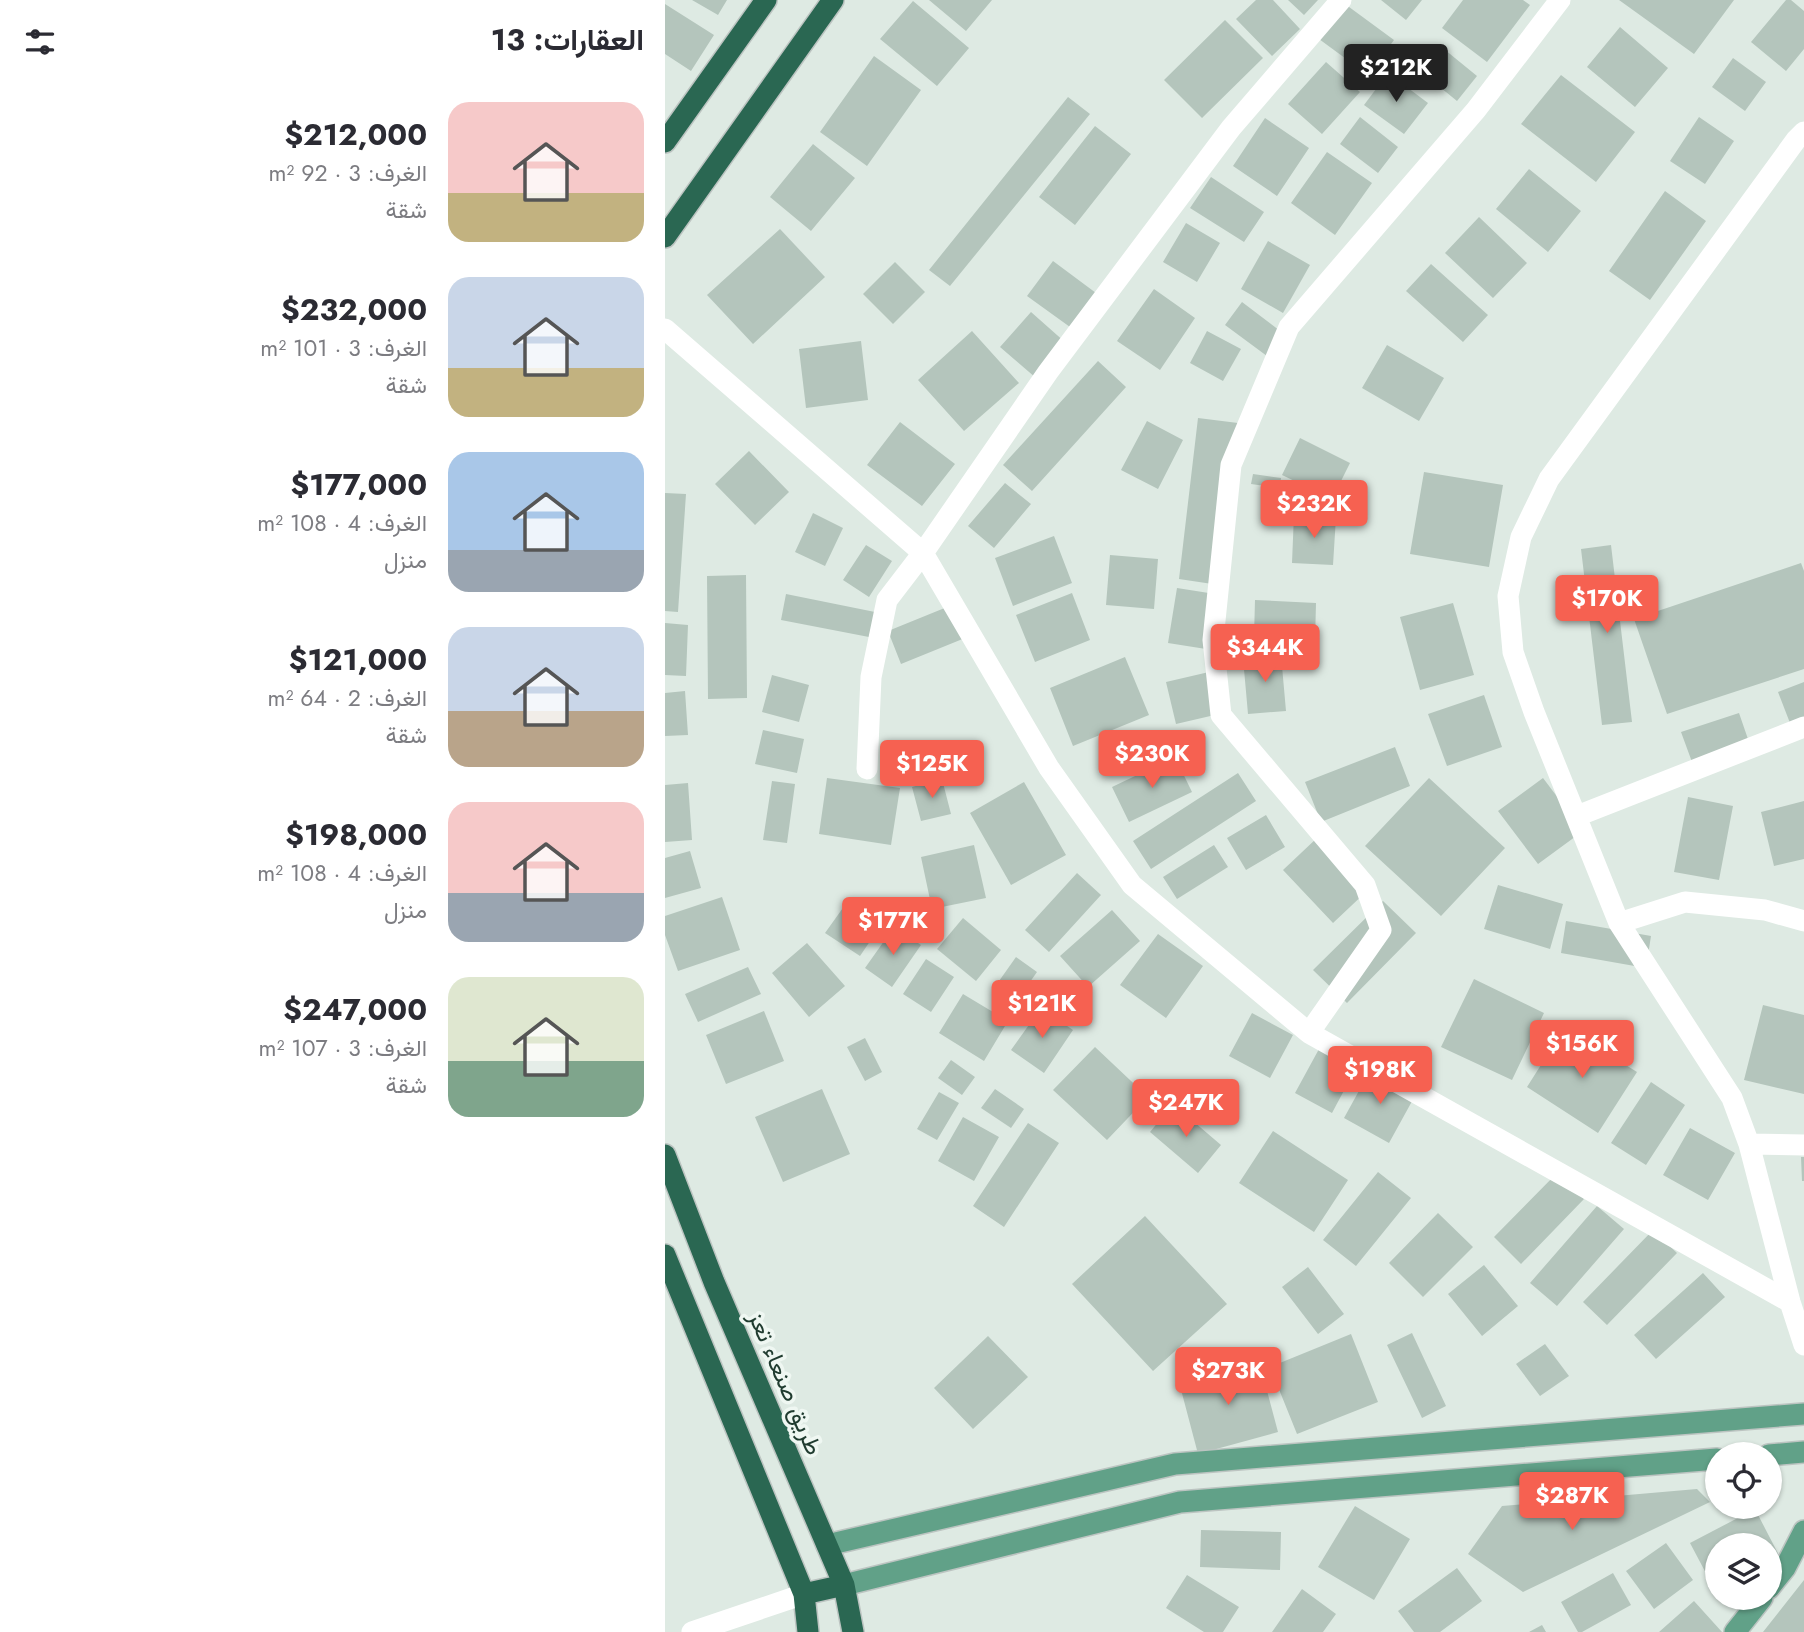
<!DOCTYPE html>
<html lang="ar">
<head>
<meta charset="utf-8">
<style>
  :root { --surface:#fff; --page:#f7f7f7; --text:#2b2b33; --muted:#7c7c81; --accent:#f66151 }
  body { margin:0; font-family:Jost,Vazirmatn,sans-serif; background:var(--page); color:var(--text); direction:rtl; height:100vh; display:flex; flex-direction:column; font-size:26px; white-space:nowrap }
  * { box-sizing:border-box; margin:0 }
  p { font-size:23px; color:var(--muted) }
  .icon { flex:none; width:38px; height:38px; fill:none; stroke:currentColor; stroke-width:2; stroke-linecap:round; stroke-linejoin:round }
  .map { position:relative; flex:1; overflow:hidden; direction:ltr }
  .panel { display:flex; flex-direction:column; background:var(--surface); width:665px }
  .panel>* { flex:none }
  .fabs { position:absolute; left:1040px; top:1442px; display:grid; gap:14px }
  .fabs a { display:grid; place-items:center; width:77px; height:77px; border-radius:50%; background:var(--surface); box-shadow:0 2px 5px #0004; font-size:35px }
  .price { position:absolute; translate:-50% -60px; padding:0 16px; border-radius:7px; background:var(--accent); color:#fff; font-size:23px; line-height:46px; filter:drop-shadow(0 2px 4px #0008) }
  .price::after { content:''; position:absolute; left:50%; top:42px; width:21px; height:16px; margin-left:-10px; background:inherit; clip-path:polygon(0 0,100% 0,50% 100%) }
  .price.current { background:#222; color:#fff }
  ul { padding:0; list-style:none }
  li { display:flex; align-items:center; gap:21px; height:175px; padding:0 21px }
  li span { display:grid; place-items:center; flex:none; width:196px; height:140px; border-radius:21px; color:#555 }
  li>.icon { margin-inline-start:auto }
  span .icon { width:84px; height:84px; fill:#fffc; stroke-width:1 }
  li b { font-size:30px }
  h2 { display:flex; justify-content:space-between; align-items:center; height:84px; padding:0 21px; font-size:30px }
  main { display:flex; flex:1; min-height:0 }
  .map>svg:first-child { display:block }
  .building { fill:#b4c5bc }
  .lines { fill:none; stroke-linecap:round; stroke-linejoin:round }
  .major-casing { stroke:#bcc4c1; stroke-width:24 }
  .highway-casing { stroke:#bcc4c1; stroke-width:24 }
  .minor { stroke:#fff; stroke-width:21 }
  .major { stroke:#61a188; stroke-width:21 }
  .highway { stroke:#2a6752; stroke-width:21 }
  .labels { text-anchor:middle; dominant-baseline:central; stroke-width:7; stroke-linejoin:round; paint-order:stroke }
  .street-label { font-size:24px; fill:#1f3b2f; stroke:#eff7f2 }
</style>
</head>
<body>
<main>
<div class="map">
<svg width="1139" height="1632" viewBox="0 0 1139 1632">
  <rect width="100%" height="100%" fill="#deeae3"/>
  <path class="building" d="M27,0H62L53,15Z
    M264,0H327L301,31Z
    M591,0H608L635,29L607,56L571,19Z
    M623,0H653L639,15Z
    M716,0H757L741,20Z
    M798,0H858L865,5L822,62L777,28Z
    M954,0H1069L1029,54Z
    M1121,0H1126L1139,11V49L1121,71L1086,42Z
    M248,1L304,48L272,86L215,39Z
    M0,4L49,35L26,71L0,54Z
    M680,4L729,40L703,75L654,39Z
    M560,20L598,58L537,118L499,80Z
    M955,27L1003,68L970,107L922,67Z
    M774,45L812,76L792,101L754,70Z
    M209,56L256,90L202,166L155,132Z
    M1068,58L1101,82L1080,111L1047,87Z
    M661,62L695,92L657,134L623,104Z
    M723,73L763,103L739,134L699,105Z
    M896,75L970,132L931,182L856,124Z
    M403,97L425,114L285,286L264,270Z
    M695,117L733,147L713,173L675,144Z
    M1034,117L1069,141L1040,184L1005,161Z
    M600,118L644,148L612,196L568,166Z
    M430,126L466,154L410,225L374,197Z
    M148,144L190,178L146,231L105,197Z
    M662,152L707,183L670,235L626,203Z
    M864,169L916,211L883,252L831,209Z
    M546,177L599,212L579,242L525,208Z
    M1000,191L1041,221L985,300L944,271Z
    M814,217L862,263L828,298L780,253Z
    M521,223L555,243L532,282L498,262Z
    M115,229L160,277L88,344L42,295Z
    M603,241L645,265L618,313L576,289Z
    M388,261L431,293L405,327L362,296Z
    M230,262L260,292L228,324L198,294Z
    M766,264L823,315L798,342L741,291Z
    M489,289L530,318L495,370L452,341Z
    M577,302L623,337L606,359L560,325Z
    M366,312L401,343L371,378L335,347Z
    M307,331L354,383L299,431L253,380Z
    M542,331L576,349L558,381L525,363Z
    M196,341L203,400L141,408L134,349Z
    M722,345L779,378L754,421L697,388Z
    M433,361L461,387L367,491L338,465Z
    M533,418L573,423L554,585L514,579Z
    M482,421L518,440L493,489L456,470Z
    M235,422L290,464L257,506L202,465Z
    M635,438L685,463L667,499L617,475Z
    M84,451L124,492L90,525L50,484Z
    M759,472L838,485L824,567L745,554Z
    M588,474L616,478L615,488L586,484Z
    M340,483L366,504L329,548L303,526Z
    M0,493L21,494L13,612L0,611Z
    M148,513L178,528L160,566L130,552Z
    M629,514L671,517L668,565L627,563Z
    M389,536L407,583L348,606L330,558Z
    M201,545L227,561L204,597L178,580Z
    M946,545L967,722L937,725L916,549Z
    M445,555L493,559L489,609L441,605Z
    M1136,563L1139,571V669L1002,714L969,619Z
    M81,575L82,698L43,699L42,576Z
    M512,588L550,594L541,649L503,643Z
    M407,593L425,640L370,662L351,615Z
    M121,594L210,612L204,637L116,620Z
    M590,600L651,603L650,641L589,637Z
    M788,603L809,675L755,690L735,617Z
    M287,605L300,638L236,664L223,631Z
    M0,623L23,625L21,676L0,675Z
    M616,655L621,711L583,714L578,658Z
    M460,657L484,715L408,746L385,688Z
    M544,672L554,714L511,724L501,682Z
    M107,675L144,685L134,722L97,712Z
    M1139,682V718L1125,723L1113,692Z
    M20,691L23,735L0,736V693Z
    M819,695L837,747L782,766L763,714Z
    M1074,713L1084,742L1027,762L1016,732Z
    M98,730L139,739L132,773L90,764Z
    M730,747L745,786L656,822L640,782Z
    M510,757L527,792L464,822L447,787Z
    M573,773L591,801L486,869L468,841Z
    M162,778L235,788L226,845L154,834Z
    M764,778L840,848L776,916L700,846Z
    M878,778L918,831L873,864L833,811Z
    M277,779L286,814L256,821L247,787Z
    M107,781L130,784L122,843L98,840Z
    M359,782L401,855L346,885L305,813Z
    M23,783L27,840L0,842V785Z
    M1023,797L1068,806L1054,880L1009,872Z
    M1139,801V859L1109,866L1096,812Z
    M601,815L620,847L581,870L562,838Z
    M653,837L703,890L668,923L618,870Z
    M309,845L321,898L267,909L256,857Z
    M549,845L563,867L512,899L498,877Z
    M25,851L36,888L0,898V858Z
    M412,873L436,895L384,952L360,930Z
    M833,885L898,904L885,949L819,929Z
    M57,897L75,950L13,971L0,935V916Z
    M718,901L751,933L682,1003L648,970Z
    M180,905L214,928L195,956L160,933Z
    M447,910L475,941L423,987L395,956Z
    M298,918L336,950L311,981L272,949Z
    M901,921L986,936L981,968L896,953Z
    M229,927L256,945L227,987L200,968Z
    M493,934L538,966L501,1018L455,985Z
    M142,943L180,986L144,1017L107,973Z
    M351,957L372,972L348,1006L327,991Z
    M261,959L289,977L266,1012L238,994Z
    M83,967L96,994L33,1022L20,994Z
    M809,979L879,1013L847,1080L776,1047Z
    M298,994L343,1021L319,1061L274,1033Z
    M1098,1005L1139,1015V1094L1079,1080Z
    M376,1008L408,1030L379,1073L346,1050Z
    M99,1011L119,1061L61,1084L41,1035Z
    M587,1013L628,1035L605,1078L564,1056Z
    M900,1027L972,1072L933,1133L862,1087Z
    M200,1038L217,1072L200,1081L182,1047Z
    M430,1047L483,1097L442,1140L388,1090Z
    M654,1049L691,1068L667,1113L630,1093Z
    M286,1060L310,1077L297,1095L273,1078Z
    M706,1069L751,1094L724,1143L679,1118Z
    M986,1082L1020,1105L981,1165L946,1143Z
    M157,1089L185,1154L118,1182L90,1117Z
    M330,1089L359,1109L346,1128L316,1108Z
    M274,1092L294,1103L272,1140L252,1129Z
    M508,1104L556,1145L533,1173L485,1132Z
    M298,1117L334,1137L309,1181L273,1161Z
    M363,1123L394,1143L339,1227L308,1206Z
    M1025,1128L1070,1153L1043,1200L998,1175Z
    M608,1131L683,1180L649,1232L574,1183Z
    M1136,1157H1139V1181H1137Z
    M713,1172L746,1198L691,1266L658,1240Z
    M892,1173L919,1199L856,1264L829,1237Z
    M932,1206L959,1229L892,1306L865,1283Z
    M773,1213L808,1247L758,1297L724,1263Z
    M480,1216L562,1304L488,1371L407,1284Z
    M988,1230L1012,1253L942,1325L918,1302Z
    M819,1265L853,1306L817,1336L783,1294Z
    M643,1267L679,1314L653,1334L617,1287Z
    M1038,1273L1060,1297L991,1359L969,1335Z
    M747,1333L781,1406L757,1418L722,1345Z
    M686,1334L713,1402L632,1434L605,1367Z
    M323,1336L363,1377L308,1429L269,1388Z
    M880,1344L904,1376L875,1396L851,1364Z
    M594,1361L613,1432L533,1454L514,1382Z
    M1032,1489L1045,1502L858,1592L803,1554L837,1506Z
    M690,1506L745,1539L709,1600L653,1567Z
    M1090,1509L1119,1565L1104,1573V1545H1052V1594L1025,1543Z
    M536,1530L616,1532L615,1570L535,1567Z
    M1001,1543L1028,1580L989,1609L961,1571Z
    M792,1568L817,1601L775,1632H749L733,1611Z
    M948,1573L966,1605L917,1632H913L896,1602Z
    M522,1575L574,1607L558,1632H539L501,1608Z
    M1139,1580V1632H1098Z
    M637,1589L671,1614L658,1632H607Z
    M1029,1601L1057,1632H994Z
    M877,1625L881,1632H864Z"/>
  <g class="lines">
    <defs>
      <path id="major" d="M1104,1455L1139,1452
        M162,1545L510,1464L1139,1414
        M179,1585L515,1502L1052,1459
        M1104,1588L1120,1568L1139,1531
        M1070,1632L1097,1598"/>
      <path id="highway" d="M0,142L101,0
        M0,237L168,0
        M0,1155L49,1282L179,1585L188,1632
        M0,1255L139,1594L143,1632
        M139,1594L179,1585"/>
    </defs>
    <use href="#major" class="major-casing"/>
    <use href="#highway" class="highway-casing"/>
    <path class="minor" d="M1139,132L1131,140L884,479L856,537L843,596L848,652L869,712L954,923L1067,1098L1084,1144L1125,1302L1139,1345
      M0,329L258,553L384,768L467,885L644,1033L1125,1302
      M202,769L206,677L222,600L258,553L383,372L566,128L676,0
      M912,816L1139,727
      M954,923L1020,902L1100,910L1139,921
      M644,1033L716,930L700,885L556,715L548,640L566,465L624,327L811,110L895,0
      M1084,1144L1139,1145
      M27,1632L139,1594"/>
    <use href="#major" class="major"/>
    <use href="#highway" class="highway"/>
  </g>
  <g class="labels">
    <g class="street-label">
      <text transform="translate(121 1383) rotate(67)">طريق صنعاء تعز</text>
    </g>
  </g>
</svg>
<div class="fabs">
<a><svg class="icon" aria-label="locate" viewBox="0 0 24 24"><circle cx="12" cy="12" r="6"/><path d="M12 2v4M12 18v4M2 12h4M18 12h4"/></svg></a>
<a><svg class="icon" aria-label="layers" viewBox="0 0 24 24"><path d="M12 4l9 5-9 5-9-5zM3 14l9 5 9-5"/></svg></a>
</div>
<b class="price current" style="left:731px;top:104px">$212K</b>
<b class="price" style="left:649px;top:540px">$232K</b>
<b class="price" style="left:942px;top:635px">$170K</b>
<b class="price" style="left:600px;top:684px">$344K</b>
<b class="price" style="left:487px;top:790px">$230K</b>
<b class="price" style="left:267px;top:800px">$125K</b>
<b class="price" style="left:228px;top:957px">$177K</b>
<b class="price" style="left:377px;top:1040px">$121K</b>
<b class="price" style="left:917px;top:1080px">$156K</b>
<b class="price" style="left:715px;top:1106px">$198K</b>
<b class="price" style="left:521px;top:1139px">$247K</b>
<b class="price" style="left:563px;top:1407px">$273K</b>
<b class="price" style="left:907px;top:1532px">$287K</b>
</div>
<section class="panel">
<h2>العقارات: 13<svg class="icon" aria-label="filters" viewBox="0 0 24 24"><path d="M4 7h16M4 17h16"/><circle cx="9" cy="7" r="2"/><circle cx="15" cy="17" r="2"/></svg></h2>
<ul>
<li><span style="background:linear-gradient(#f6c9c9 65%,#c2b280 0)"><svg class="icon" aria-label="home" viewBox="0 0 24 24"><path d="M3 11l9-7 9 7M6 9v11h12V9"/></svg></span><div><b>$212,000</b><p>الغرف: 3 · 92 m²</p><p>شقة</p></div></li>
<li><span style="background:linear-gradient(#c9d6e8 65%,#c2b280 0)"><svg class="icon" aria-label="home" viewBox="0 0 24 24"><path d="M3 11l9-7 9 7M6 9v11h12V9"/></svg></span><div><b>$232,000</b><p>الغرف: 3 · 101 m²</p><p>شقة</p></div></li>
<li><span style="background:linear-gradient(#a9c7e8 70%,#9aa5b1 0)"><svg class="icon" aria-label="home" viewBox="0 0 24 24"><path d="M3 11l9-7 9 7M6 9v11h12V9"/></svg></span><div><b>$177,000</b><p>الغرف: 4 · 108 m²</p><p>منزل</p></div></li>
<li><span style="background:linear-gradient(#c9d6e8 60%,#b9a48a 0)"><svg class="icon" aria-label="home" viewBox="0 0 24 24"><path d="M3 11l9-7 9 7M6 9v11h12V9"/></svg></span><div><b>$121,000</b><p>الغرف: 2 · 64 m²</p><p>شقة</p></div></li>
<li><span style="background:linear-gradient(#f6c9c9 65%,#9aa5b1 0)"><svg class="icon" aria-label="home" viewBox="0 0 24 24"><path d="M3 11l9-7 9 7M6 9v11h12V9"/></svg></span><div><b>$198,000</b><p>الغرف: 4 · 108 m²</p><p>منزل</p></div></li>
<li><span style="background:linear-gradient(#dfe7d0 60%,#7fa58c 0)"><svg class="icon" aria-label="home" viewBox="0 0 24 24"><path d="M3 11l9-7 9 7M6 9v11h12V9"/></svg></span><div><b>$247,000</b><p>الغرف: 3 · 107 m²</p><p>شقة</p></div></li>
</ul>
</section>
</main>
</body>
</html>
